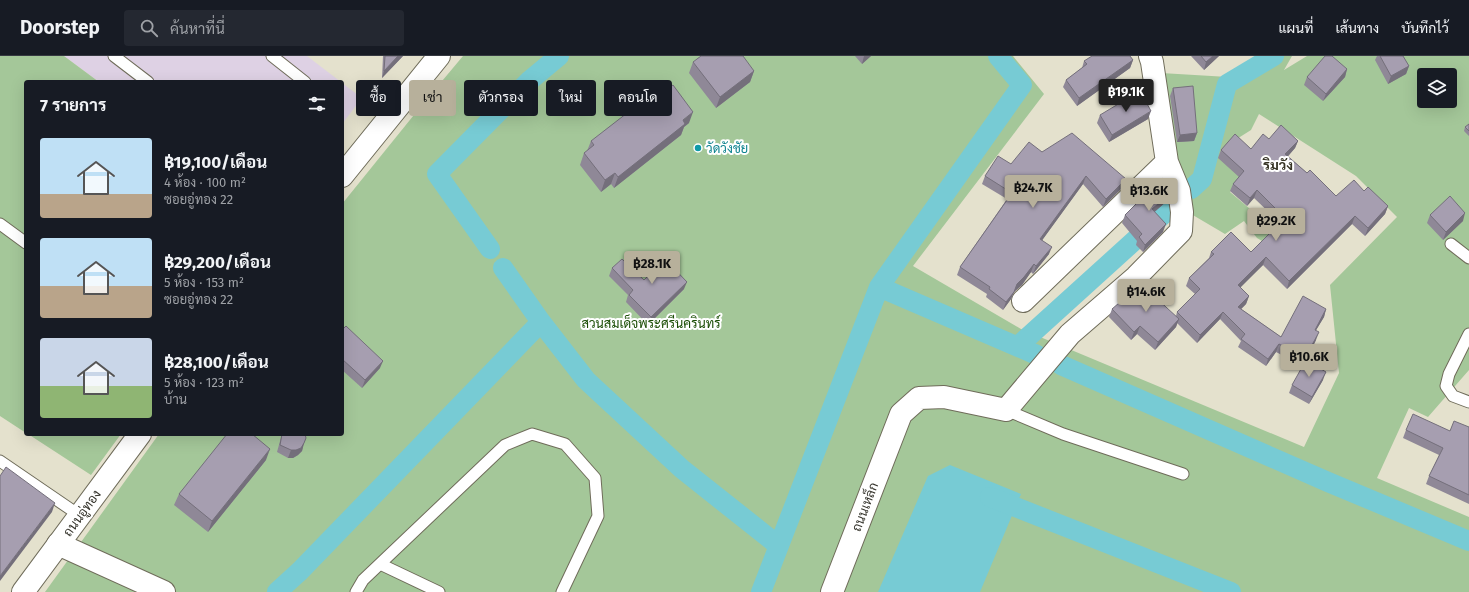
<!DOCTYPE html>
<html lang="th">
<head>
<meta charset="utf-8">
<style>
  :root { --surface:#171b24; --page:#242831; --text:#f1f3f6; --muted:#9ea1a6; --line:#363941; --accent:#b7b09b }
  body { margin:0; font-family:"Fira Sans",Sarabun,sans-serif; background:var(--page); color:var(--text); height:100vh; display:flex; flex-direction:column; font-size:15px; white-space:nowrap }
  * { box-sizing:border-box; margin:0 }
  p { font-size:13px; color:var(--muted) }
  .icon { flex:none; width:22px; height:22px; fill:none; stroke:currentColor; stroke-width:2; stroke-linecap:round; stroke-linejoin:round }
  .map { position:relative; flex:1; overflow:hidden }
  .side { position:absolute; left:24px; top:24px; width:320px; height:356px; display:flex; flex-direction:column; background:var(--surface); border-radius:4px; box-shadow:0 4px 16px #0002 }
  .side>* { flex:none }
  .hud { position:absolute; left:356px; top:24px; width:380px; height:36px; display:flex; gap:8px }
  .fabs { position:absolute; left:1417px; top:12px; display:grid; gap:8px }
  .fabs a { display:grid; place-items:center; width:40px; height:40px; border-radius:4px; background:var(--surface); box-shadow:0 4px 16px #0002; font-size:20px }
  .price { position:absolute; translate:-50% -34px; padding:0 9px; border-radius:4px; background:var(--accent); color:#111; font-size:13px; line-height:26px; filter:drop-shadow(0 1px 2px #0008) }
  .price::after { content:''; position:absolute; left:50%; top:24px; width:12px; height:9px; margin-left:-6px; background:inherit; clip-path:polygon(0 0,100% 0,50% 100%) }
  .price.current { background:#222; color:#fff }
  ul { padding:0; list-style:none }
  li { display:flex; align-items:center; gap:12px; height:100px; padding:0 16px }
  li span { display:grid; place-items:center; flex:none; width:112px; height:80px; border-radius:4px; color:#555 }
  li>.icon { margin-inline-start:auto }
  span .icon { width:48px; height:48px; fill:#fffc; stroke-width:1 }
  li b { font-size:17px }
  h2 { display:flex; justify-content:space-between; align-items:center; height:48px; padding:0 16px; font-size:17px }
  .tag { padding:0 14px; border-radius:4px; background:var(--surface); box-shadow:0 4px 16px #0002; font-size:14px; line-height:36px }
  .tag.current { background:var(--accent); color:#111 }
  header { display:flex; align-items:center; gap:24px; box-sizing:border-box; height:56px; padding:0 20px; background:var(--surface); border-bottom:1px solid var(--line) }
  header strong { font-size:19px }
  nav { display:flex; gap:22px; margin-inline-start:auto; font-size:14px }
  .search { width:280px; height:36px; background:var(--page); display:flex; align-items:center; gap:10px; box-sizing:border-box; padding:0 14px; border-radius:4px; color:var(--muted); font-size:15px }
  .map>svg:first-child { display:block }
  .commercial { fill:#ded1e4 }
  .green { fill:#a4c799; fill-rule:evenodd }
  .water { fill:#77cbd4 }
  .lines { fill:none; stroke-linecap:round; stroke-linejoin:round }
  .canal { stroke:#77cbd4; stroke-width:20 }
  .service-casing { stroke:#6f6c5a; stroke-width:13 }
  .minor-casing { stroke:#6f6c5a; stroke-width:24 }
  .primary-casing { stroke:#6f6c5a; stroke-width:24 }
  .service { stroke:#fff; stroke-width:11 }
  .minor { stroke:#fff; stroke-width:22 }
  .primary { stroke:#fff; stroke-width:22 }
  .wall { fill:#8f8897 }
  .shaded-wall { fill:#746f7b }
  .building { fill:#a69eb0; stroke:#746f7b }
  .culture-dot { fill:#0f9aa8; stroke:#fff; stroke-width:1.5 }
  .labels { text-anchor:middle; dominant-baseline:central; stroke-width:4; stroke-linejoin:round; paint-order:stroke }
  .culture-label { font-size:13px; fill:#0d838f; stroke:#fff; text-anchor:start }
  .park-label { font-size:13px; fill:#194c03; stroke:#fff }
  .street-label { font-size:13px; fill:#38372f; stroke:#fff }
  .neighbourhood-label { font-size:14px; font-weight:bold; fill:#363324; stroke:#fff }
</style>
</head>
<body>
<header>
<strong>Doorstep</strong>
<div class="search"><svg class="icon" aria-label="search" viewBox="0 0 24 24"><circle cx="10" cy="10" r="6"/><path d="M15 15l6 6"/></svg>ค้นหาที่นี่</div>
<nav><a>แผนที่</a><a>เส้นทาง</a><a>บันทึกไว้</a></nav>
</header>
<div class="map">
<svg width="1469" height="536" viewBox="0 0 1469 536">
  <rect width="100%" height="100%" fill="#e4e1cd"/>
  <path class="commercial" d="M64,0H307L341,26H99Z
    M342,27L362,42L342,68Z"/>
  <path class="green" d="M0,0H64L99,26H26V377L0,360Z
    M463,0H1013L1044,38L913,210L1021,273L1304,391L1339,317L1330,229L1397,161L1356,120L1259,58L1251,74L1232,86L1240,121L1230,136L1275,174L1262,185L1257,182L1244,165L1225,178L1186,155L1161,17L1245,22L1260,0H1292L1284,14L1307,0H1469V314L1428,361L1409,352L1377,422L1469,461V536H45L159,378H342V148L422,49ZM1424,19H1450V45H1424Z
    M28,378H121L91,419Z"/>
  <path class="water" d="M950,409L1021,438L980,536H878L928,420Z"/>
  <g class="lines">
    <path class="canal" d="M1191,133L1202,123L1227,28L1274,0
      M490,193L437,118L529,25L559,0
      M503,212L541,266L586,324L682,413L779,490
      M879,231L1037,299
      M1018,290L1177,146
      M1061,309L1328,426L1469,485
      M990,441L1231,536
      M277,536L300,515L541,266
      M761,536L879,231L1022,29L998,0"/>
    <defs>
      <path id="service" d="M114,0L148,26
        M272,0L305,26
        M0,168L26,187
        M1451,188L1469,202
        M1469,278L1449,318L1446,330L1453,340L1469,346
        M1006,354L1063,378L1183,418
        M0,405L79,459
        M380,508L439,536
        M356,536L363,524L505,389L532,378L565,388L595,422L598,460L562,536"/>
      <path id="minor" d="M1023,245L1167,106
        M58,488L164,536
        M832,536L901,358L919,342L944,341L1006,354L1070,278L1136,221L1181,175L1182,156L1179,135L1167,106L1152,6L1150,0"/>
      <path id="primary" d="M342,120L439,0
        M23,536L140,378"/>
    </defs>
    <use href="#service" class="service-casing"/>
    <use href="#minor" class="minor-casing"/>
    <use href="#primary" class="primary-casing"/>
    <use href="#service" class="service"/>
    <use href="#minor" class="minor"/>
    <use href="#primary" class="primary"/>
  </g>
  <path class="wall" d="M383,0H403L382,22Z
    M855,0H871L862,8Z
    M1191,0H1219L1204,14Z
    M1377,0H1403L1409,10L1406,18L1388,28L1375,4Z
    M1133,4L1130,12L1077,50L1063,31L1066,24L1082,12L1084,5Z
    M693,6L754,15L750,26L716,52L689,17Z
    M1347,13L1345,21L1323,45L1304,29L1307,21Z
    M1173,32L1197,77L1194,85L1177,86L1170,40Z
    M1100,59L1148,63L1109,86L1097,67Z
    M689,67L684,71L681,79L614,132L611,128L601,136L580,109L584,97L587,95L591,85Z
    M1469,68V80L1464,75L1465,71Z
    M1269,83L1298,85L1295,92L1288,100L1307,117L1336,140L1364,135L1388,150L1385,158L1365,180L1352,168L1287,233L1263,209L1240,231L1249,240L1246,248L1241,253L1281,281L1326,253L1324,261L1316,274V284L1303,310L1276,296L1266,310L1238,291L1241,285L1220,263L1197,287L1177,267L1176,271L1155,294L1137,278L1131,284L1109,261L1112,253L1176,260L1177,256L1195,238L1186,230L1189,222L1209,202L1211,196H1251L1280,167L1254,142L1247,150L1230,135L1233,128L1239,121L1218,102L1221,94L1251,93Z
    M1042,96L1126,123L1123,131L1103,151L1083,128L1042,184L1049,198L1033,218L1031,216L1022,229L1014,236L1011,243L1003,254L986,241L987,238L957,219L960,211L1007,143L982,128L985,120L1011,108Z
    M1147,137L1168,144L1154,156L1163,176L1143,196L1136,189L1137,185L1122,167L1125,159L1146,140Z
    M1430,159L1463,165L1443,184L1427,167Z
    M612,212L644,224L684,233L648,269L626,246L628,239L609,220Z
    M342,274L380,312L362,332L342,314Z
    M1323,324L1309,348L1289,337L1292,329Z
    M1469,371V448L1426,428L1429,420L1439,399L1403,382L1406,374L1450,375Z
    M282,378L304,387L302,395L298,399L293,402H288L277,396Z
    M266,404L208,476L174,449L179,438Z"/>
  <path class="shaded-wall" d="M398,0H403L382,22L384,15Z
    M864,0H871L862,8Z
    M1213,0H1219L1204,14L1206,6Z
    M1133,4L1130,12L1077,50L1079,42Z
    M1409,10L1406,18L1388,28L1391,20Z
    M1347,13L1345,21L1323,45L1326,38Z
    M754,15L750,26L716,52L720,41Z
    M1151,55L1148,63L1109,86L1112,79Z
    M693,56L689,67L684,71L681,79L614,132L618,121L683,64Z
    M1197,77L1194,85L1177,86L1180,79Z
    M1298,85L1295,92L1283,106L1285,98Z
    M615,117L611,128L601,136L605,124Z
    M1086,120L1083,128L1038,190L1040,183Z
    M1126,123L1123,131L1103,151L1106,143Z
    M1257,134L1254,142L1247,150L1250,142Z
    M1171,137L1168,144L1149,161L1152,153Z
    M1388,150L1385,158L1365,180L1368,172Z
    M1465,157L1463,165L1443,184L1446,176Z
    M1355,160L1352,168L1287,233L1289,225Z
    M1166,168L1163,176L1143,196L1145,189Z
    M1052,191L1049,198L1033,218L1036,210Z
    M1266,201L1263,209L1235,237L1238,229Z
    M1034,208L1031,216L1022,229L1014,236L1011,243L1003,254L1006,246L1017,228Z
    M687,226L684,233L648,269L651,261Z
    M1249,240L1246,248L1236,258L1238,251Z
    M1326,253L1324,261L1312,281L1315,274Z
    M1223,256L1220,263L1197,287L1200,279Z
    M1179,263L1176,271L1155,294L1158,286Z
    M1140,270L1137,278L1131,284L1134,276Z
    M1319,276L1316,284L1303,310L1305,302Z
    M1279,288L1276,296L1266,310L1268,303Z
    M383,305L380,312L362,332L365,324Z
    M1326,316L1323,324L1309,348L1312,341Z
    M304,387L302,395L298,399L293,402H288L291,394Z
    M270,393L266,404L208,476L212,465Z
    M55,447L52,456L0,525V520Z"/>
  <path class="building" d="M385,0H398L384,15Z
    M701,0H743L754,15L720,41L693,6Z
    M1092,0H1130L1133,4L1079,42L1066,24L1087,8L1084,5Z
    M1201,0H1213L1206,6Z
    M1325,0H1332L1347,13L1326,38L1307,21Z
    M1380,0H1403L1409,10L1391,20Z
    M673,29L693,56L683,64L685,68L618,121L615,117L605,124L584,97L594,89L591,85L658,33L662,37Z
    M1193,30L1197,77L1180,79L1173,32Z
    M1140,35L1151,55L1112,79L1100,59Z
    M1469,68V75L1465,71Z
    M1281,69L1298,85L1285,98L1307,117L1310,114L1336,140L1354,124L1364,135L1368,131L1388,150L1368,172L1355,160L1289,225L1266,201L1238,229L1249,240L1238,251L1281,281L1303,240L1326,253L1315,274L1319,276L1305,302L1279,288L1268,303L1241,283L1245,278L1223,256L1200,279L1177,256L1200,233L1189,222L1214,198L1211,196L1231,176L1251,196L1285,162L1257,134L1250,142L1233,128L1244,115L1221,94L1235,78L1251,93L1263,78L1269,83Z
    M1072,77L1126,123L1106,143L1086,120L1040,183L1052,191L1036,210L1034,208L1024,221L1017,228L1014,236L1006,246L989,233L990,231L960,211L1012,137L985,120L998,100L1011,108L1029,86L1042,96Z
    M1163,122L1169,129L1171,137L1152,153L1166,168L1145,189L1139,181L1142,178L1125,159L1145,139L1152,145L1147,137Z
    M1450,140L1465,157L1446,176L1430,159Z
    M622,203L644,224L665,203L687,226L651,261L629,239L633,234L612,212Z
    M1141,228L1179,263L1158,286L1140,270L1134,276L1112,253Z
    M346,270L383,305L365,324L342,303V274Z
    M1306,304L1326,316L1312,341L1292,329Z
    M1413,358L1450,375L1454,365L1469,371V439L1429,420L1443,392L1406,374Z
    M227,378H252L270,393L212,465L179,438Z
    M282,378H305L306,382L304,387L301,392L296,394H291L280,389Z
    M6,411L55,447L0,520V420Z"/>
  <circle class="culture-dot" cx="698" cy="92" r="4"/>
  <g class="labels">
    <g class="culture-label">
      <text x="706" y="92">วัดวังชัย</text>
    </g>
    <g class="park-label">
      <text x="651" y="267">สวนสมเด็จพระศรีนครินทร์</text>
    </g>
    <g class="street-label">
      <text transform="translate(865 451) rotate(-69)">ถนนเหล็ก</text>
      <text transform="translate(82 457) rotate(-54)">ถนนอู่ทอง</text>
    </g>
    <g class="neighbourhood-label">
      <text x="1278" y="109">ริมวัง</text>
    </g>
  </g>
</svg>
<div class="fabs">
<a><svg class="icon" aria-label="layers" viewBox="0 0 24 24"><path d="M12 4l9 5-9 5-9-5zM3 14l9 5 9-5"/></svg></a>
</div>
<b class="price current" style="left:1126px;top:57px">฿19.1K</b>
<b class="price" style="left:1033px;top:153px">฿24.7K</b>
<b class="price" style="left:1149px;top:156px">฿13.6K</b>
<b class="price" style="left:1276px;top:186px">฿29.2K</b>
<b class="price" style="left:652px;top:229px">฿28.1K</b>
<b class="price" style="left:1146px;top:257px">฿14.6K</b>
<b class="price" style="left:1309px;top:322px">฿10.6K</b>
<div class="hud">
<a class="tag">ซื้อ</a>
<a class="tag current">เช่า</a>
<a class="tag">ตัวกรอง</a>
<a class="tag">ใหม่</a>
<a class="tag">คอนโด</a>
</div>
<section class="side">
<h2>7 รายการ<svg class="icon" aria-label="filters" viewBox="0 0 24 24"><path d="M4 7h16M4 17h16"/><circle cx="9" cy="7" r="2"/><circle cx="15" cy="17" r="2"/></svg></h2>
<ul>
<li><span style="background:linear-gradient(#bfe0f5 70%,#b9a48a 0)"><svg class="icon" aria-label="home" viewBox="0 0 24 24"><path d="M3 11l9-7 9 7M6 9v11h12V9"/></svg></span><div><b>฿19,100/เดือน</b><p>4 ห้อง · 100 m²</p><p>ซอยอู่ทอง 22</p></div></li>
<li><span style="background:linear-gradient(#bfe0f5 60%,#b9a48a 0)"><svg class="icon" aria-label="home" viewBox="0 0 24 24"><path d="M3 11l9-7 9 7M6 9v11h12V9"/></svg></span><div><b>฿29,200/เดือน</b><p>5 ห้อง · 153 m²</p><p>ซอยอู่ทอง 22</p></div></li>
<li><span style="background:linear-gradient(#c9d6e8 60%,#8fb573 0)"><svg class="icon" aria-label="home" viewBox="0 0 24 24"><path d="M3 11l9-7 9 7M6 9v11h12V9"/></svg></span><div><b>฿28,100/เดือน</b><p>5 ห้อง · 123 m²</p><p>บ้าน</p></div></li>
</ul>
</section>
</div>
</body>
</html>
